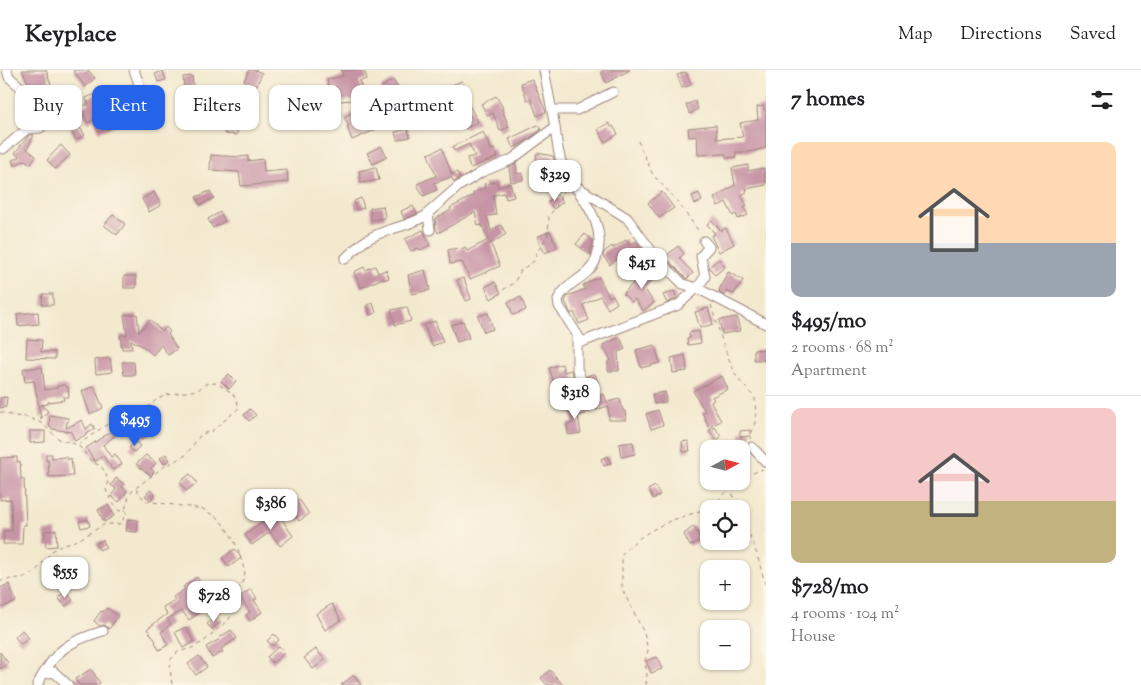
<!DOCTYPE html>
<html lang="en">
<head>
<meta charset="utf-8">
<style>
  :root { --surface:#fff; --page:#f2f2f2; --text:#202124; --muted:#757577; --line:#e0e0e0; --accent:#2563eb }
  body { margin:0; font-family:"Sorts Mill Goudy",serif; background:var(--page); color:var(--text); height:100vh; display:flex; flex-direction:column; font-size:19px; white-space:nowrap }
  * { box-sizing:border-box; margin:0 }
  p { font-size:16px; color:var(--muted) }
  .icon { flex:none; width:28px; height:28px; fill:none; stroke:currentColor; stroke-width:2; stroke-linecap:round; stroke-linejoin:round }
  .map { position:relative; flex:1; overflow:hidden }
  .drawer { display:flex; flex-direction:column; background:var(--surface); width:375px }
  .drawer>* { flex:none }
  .top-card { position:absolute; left:15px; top:15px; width:475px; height:45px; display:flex; gap:10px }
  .needle { width:32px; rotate:83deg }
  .tools { position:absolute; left:700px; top:370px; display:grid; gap:10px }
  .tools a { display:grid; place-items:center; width:50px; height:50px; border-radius:10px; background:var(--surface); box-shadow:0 1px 4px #0004; font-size:25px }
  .price { position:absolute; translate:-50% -42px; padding:0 11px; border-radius:10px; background:#fff; color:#222; font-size:16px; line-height:32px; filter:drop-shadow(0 1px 2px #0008) }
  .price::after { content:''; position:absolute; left:50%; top:30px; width:15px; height:11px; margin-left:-8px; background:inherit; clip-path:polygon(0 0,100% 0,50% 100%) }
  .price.on { background:var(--accent); color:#fff }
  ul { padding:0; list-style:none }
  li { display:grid; align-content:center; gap:10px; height:265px; padding:0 25px }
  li+li { border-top:1px solid var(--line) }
  li span { display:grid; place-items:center; height:155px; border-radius:10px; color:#555 }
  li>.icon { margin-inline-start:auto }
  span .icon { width:90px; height:90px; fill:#fffc; stroke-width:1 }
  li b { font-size:21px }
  h2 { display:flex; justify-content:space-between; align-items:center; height:60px; padding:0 25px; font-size:21px }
  .pill { padding:0 18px; border-radius:10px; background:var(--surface); box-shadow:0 1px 4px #0004; font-size:18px; line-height:45px }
  .pill.on { background:var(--accent); color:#fff }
  header { display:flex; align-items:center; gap:30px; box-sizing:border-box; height:70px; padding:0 25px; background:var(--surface); border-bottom:1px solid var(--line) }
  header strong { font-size:24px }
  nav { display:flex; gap:28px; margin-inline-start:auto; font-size:18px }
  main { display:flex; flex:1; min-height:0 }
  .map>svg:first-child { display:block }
  .building { fill:#c794a6 }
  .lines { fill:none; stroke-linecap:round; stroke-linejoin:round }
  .street-casing { stroke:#9e847d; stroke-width:11 }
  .path { stroke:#9e847d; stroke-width:1; stroke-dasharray:4 4; stroke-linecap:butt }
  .street { stroke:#fff; stroke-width:9 }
</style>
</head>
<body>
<header>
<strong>Keyplace</strong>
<nav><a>Map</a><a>Directions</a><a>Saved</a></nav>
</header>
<main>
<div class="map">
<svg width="766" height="615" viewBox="0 0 766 615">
  <rect width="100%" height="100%" fill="#fcf5e5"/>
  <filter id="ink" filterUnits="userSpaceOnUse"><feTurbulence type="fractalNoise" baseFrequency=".02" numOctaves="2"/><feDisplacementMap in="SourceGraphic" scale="10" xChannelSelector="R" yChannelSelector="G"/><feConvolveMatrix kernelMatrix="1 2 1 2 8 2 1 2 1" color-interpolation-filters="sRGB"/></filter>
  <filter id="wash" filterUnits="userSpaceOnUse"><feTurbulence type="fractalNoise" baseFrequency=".0096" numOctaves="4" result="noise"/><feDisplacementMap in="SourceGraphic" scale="20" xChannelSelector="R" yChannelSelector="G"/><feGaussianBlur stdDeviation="1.12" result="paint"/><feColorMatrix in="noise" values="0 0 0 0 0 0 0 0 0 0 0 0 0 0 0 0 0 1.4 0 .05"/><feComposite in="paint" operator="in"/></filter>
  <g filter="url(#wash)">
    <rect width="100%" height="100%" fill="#f3e9cf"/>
    <g id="blocks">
      <path class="building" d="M22,0H46L49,7H48L54,21L56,19L65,34L63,36L62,32L57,29L43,35L34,18L31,19Z
        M73,0H88L95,8L85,17Z
        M249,0H255L262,3L256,17L244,11Z
        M341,0H364L367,9L359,11L370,37L373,35L377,43L369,47L375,60L352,70L347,57L349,56L344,47L357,40L353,30L339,31L337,18L330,20L327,10L343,6Z
        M604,0H630L606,13L601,2Z
        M163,1L166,10L158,12L155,4Z
        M686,2L691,15L682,18L677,5Z
        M192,6L193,15L184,17L183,7Z
        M532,9L546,42L537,46L531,29L527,30L521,13Z
        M393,10L403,27L410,43L397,48L381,17Z
        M462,11L468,28L466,29L478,52L465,59L456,43L458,42L449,16Z
        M133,15L135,19L139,20V22L137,23L139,29L127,33L123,18Z
        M105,20L119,55L99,62L94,49L88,53L80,38L88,34L86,28Z
        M240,24L242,46H238L237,65L225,64V51H233L231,25Z
        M496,26L503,38L502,39L509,57L500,61L493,43L488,46L481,34Z
        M695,31L698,39L690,44L686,35Z
        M67,36L71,43L60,50L56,43Z
        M764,36V40H766V78L749,82H736V87L726,88V84L698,85L697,66L689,67L688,58L716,55L717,69L743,67L740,53L758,50L757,37Z
        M213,42L214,48L204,49L203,43Z
        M609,53L611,57L613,56L618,64L605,72L598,59Z
        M78,55L85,65L76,70L70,59Z
        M538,55L541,60L526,71L513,78L509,69Z
        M408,59L410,67L397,70L395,62Z
        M483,62L491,80L494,79L498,87L470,98L467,88L475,86L469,74L454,81L452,77Z
        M29,65H34L27,79L36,86L30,94L25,90L14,96L12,90L20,87L15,83Z
        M61,75L70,85L55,99L47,90Z
        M381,76L387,87L373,94L367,83Z
        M442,78L452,105L457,102L460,108L454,112L451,107L434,113L437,120L423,126L417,114L436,106L428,84Z
        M537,83L553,86L555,93L553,104L535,100Z
        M211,85L241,87L248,86V91L263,89L264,102L287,100L288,112L241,116L239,102L210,100Z
        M516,94L517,104L522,103L523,110L511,112L509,97Z
        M748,95V101L764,98L766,115L746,119L747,122L741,125L747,136L744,138L748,145L738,149L736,144L733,146L726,132L718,136L714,128L735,115L732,98Z
        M376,97L379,110L361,113L359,101Z
        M497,112L498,117L510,113L514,127L506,129L504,123L493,125L496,145L487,146L491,161L501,155L506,164L491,174L490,172L500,196L470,209L462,192L450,194L448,180L457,178L458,181L465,177L467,181L488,170L482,155L478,156L475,142L438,163L436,159L435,149L451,140L450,138L460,133L474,125L473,123L485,118L484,114Z
        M210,121L214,128L200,135L196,127Z
        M154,122L161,135L149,142L142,129Z
        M662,122L674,138L659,148L648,133Z
        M699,123L702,131L695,134L692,126Z
        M556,124L563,132L554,139L548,132Z
        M361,128L364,138L356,140L354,131Z
        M383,136L385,148L371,150L370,138Z
        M413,136L417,144L404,149L401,141Z
        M220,142L225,151L213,158L208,149Z
        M113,145L125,154L117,165L104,155Z
        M712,150L721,161L726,158L734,174L719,182L711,166L715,164L707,154Z
        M423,160L430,175L420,180L419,178L411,181L405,169Z
        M550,161L557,177L545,183L537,167Z
        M585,164L593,171L590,185L576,174Z
        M626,170L629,175L636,171L641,180L625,189L623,185L610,195L603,186L604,182L612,176L613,178Z
        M678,176L684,184L679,188L693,203L687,209L665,187Z
        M719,189L725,197L715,205L709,197Z
        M375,196L378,203L386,200L389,208L383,210V208L361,218L354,202L364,197L365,200Z
        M652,197L658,205L644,218L654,233L643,241L635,229L632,232L623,224L640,205L641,207Z
        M425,200L430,220L412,224L408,205Z
        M728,202L743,210L734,224L726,221L725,226L719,223L720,218Z
        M124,206H136V218H124Z
        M599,207L609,227L613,225L617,233L608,239L600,226L583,235L589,250L579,254L574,242L571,244L565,231L568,226L585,219L583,215Z
        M464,208L471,229L466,231L457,210Z
        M495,212L501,223L491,229L485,217Z
        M674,221L677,228L667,233L663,225Z
        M43,224H53V235H42Z
        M521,227L526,240L513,245L508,232Z
        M373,233L376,243L370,245L367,235Z
        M407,237L411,251L395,255L391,240Z
        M708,238L713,254L700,258L695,242Z
        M38,242L39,254L18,256L17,244Z
        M488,243L493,259L484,262L478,246Z
        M137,244L139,262L150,250L162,261L166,257L170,262L168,264L177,279L168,285L161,275L153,285L144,277L131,270L132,279H122L120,265H127L124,245Z
        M737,247L740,261L722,264L719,250Z
        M435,251L443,272L432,276L424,255Z
        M463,251L469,268L457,272L451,255Z
        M699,261L701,273L688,275L687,269L690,268L689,263Z
        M620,267L625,279L618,282L619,301H608V291H611L603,275Z
        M27,269L42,270L41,282H55V289L26,288Z
        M655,275L660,293L641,298L636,280Z
        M766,279V290H754V280Z
        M685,285L687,301L673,303L671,288Z
        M110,288L112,302L96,304L95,290Z
        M122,292H134L135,305H124Z
        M562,294L564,302L571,300L576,312L556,319L549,298Z
        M42,297L45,320L57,318V316L65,315L66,317H68L69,327H63L64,330L48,332V334L41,335L48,341L41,349L34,311L25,312L23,299Z
        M229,304L236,311L229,319L221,311Z
        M592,304H595L599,314L591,318L587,306Z
        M722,306L728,319L712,327L714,330L711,332L721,351L709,357L702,342L705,341L693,321Z
        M94,316L103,338L90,344L82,321Z
        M665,322L666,332L654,334L652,324Z
        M604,324L607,332L620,329L623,341H625L626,350H609L608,336L596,340L593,328Z
        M7,327L6,337L0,338V328Z
        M581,335L583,341L586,344L578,346L581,363L568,365L567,354L573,353L569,338Z
        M250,339L256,345L249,351L244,345Z
        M658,340L663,355L651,359L646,344Z
        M50,345L68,348L66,358L82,350L86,359L92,354L95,359L75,371L71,362L52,359L49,356Z
        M132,348L134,351L103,375L111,387L115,384L122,394L113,400L103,386L95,392L86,378Z
        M143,352L151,363L142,370L134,360Z
        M715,357L721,367L716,370L709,360Z
        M750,360V366L740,367V361Z
        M30,361H45V372L30,373Z
        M135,371L140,376L134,382L129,378Z
        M688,371L690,381L683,382L682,372Z
        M633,372L635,384L621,387L619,374Z
        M46,384H52V388L66,387L68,390L71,388L73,406L49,407L48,390L46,391Z
        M166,384L170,390L164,394L160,388Z
        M146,385L156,393L151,399L154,401L151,406L136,394Z
        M608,386L611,393L604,396L601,389Z
        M17,387V392H20L21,409H24L26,455H23L22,474H3L4,461H12L11,429L0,430V388Z
        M190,404L197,413L186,421L180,412Z
        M116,408L124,414L122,417L127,421L119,432L111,426L116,419L111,415Z
        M655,416L660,425L653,429L648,420Z
        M150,420L155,424L151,430L145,426Z
        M299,429L309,444L299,451L289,436Z
        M108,435L114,446L104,452L98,440Z
        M277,442L293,466L280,476L270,462L252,475L245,465Z
        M88,449L90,456L81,458L79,451Z
        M128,449L138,450L137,462L126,461Z
        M694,456L701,470L690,476L684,464Z
        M56,460L57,476L46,477L44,461Z
        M103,470L106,477L99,480L96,473Z
        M235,479L241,488L229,497L222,488Z
        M197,507L203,516L188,527L199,543L189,550L182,541L167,549L171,554L161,562L168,575L159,580L155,572L156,571L147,559L167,544L163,537L175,530L173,527L185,519L183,517Z
        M9,514L16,532L0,538V518Z
        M251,519L257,529L254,530L262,542L250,551L246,545L250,542L240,527Z
        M65,521L73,530L66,536L58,528Z
        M224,524L228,529L221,535L217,529Z
        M332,534L341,550L325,560L316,544Z
        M107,538L118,546L109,559L105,555L100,556L94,551L101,541L103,542Z
        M216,546L221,552L212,559L207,554Z
        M186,557L194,572L183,578L175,562Z
        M22,560L29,568L21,574L15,567Z
        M231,560L237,568L221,579L223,582L212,588L206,577L220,569L219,568Z
        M274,564L279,570L273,576L267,571Z
        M279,576L285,582L273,593L267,587Z
        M316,579L325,590L313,599L304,588Z
        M0,582L8,593L0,599Z
        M199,586L207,597L196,605L188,594Z
        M657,587L662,599L651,603L646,591Z
        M91,599L100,613L97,615H79L75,609Z
        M550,600L563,615H547L541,608Z
        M354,605L361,615H341Z"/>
    </g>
  </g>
  <g filter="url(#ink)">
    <use href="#blocks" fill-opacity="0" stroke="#9e847d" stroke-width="1"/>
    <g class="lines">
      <defs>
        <path id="street" d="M134,0L139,14
          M552,40H577L613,22
          M39,41H45L57,35
          M555,57C557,74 559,91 567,106C569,111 573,114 576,118C591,139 606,162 596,189C590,208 565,212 558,230L559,236L582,272L678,235L697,218L705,207L701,186L709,177L704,171
          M3,79L27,59L40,58L48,51L25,21L9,7L7,0
          M579,118L627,148L656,187L683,214L697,218L766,254
          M430,160L428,143L459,116L482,102L511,90L555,57L544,0
          M345,189C353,181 361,172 372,167C391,157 408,157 427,145
          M577,265V299L585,319L588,337
          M752,377L766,392
          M43,604L54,602L68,615
          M37,615C55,581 66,572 103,561"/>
      </defs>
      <use href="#street" class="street-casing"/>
      <path class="path" d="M638,71L653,105L673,126L700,163
        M503,220L514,213L521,200L534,191L537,182L548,166L549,145L555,139L565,117
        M711,235L724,277L737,308L755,328L756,349L750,369
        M0,342L14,346L27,347L41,353L59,369L78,375L93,393L100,395L106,403L108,414L106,420L110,429L119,441L125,440L127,443L120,454H105L78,470L65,474L53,480L36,501L25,507L0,511
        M78,375L103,357L124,344L144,341L156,330L166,325L198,320L205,314L216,313L226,319L233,324L237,331L239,338L212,361L201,364L186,385L162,398L133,420L129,426L125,440
        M746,402L748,386
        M741,407L746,402L748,405L763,399
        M737,411L730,418L739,439
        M136,419L145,431L203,439L219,449L231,465L238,479L245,502L243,511L236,524L235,540L229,549L203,572L190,579L179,581L171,589L170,597L172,615
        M741,443L755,478L766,516
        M646,615L647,605L645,591L648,580L644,563L622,519V484C634,470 652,459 670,451C697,441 710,442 730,418"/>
      <use href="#street" class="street"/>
    </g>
  </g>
</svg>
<div class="tools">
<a><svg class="needle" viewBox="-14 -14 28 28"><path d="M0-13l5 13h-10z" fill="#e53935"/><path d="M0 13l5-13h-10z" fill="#757577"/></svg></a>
<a><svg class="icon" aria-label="locate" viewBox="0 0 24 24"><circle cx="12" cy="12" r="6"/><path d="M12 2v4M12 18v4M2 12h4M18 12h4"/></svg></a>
<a>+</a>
<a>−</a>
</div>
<b class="price" style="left:555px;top:132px">$329</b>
<b class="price" style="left:642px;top:220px">$451</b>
<b class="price" style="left:575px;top:350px">$318</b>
<b class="price on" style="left:135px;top:377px">$495</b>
<b class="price" style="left:271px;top:461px">$386</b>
<b class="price" style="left:65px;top:529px">$555</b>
<b class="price" style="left:214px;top:553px">$728</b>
<div class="top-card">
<a class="pill">Buy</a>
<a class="pill on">Rent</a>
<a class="pill">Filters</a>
<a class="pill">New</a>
<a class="pill">Apartment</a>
</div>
</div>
<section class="drawer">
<h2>7 homes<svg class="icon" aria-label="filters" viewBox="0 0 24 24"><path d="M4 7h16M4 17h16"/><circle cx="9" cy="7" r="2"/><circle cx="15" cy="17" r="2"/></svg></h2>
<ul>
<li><span style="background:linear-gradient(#ffd9b3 65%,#9aa5b1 0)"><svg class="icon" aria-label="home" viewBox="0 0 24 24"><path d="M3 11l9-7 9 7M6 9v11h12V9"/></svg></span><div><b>$495/mo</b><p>2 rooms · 68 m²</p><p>Apartment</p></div></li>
<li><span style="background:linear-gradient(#f6c9c9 60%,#c2b280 0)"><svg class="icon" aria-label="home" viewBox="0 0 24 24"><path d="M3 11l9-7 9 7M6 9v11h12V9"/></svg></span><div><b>$728/mo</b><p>4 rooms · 104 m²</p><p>House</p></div></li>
</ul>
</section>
</main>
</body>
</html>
